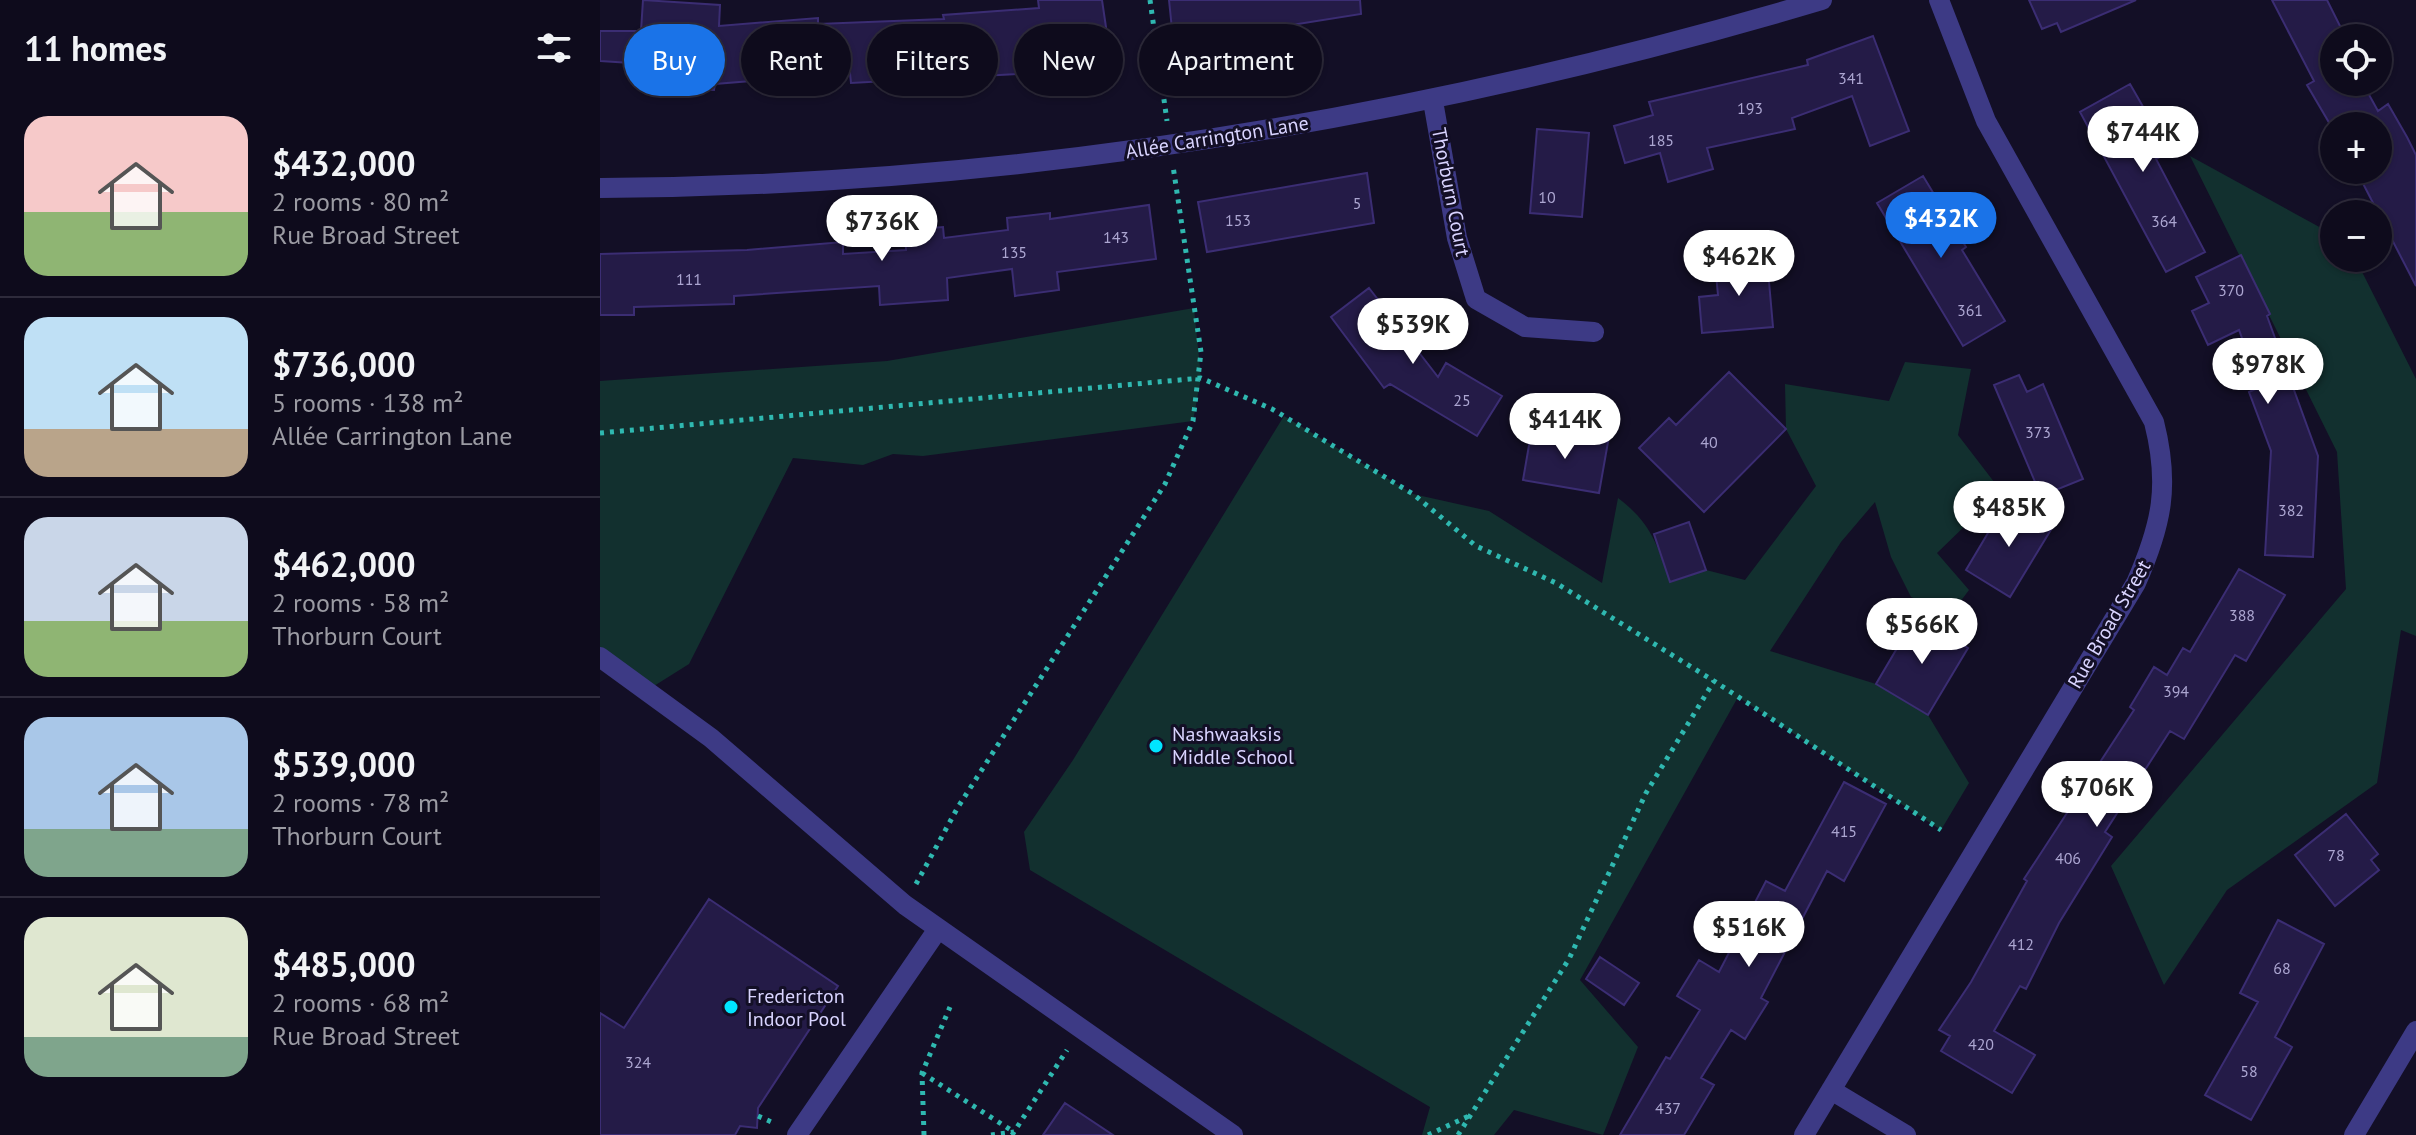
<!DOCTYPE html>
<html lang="en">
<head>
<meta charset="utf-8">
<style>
  :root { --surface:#0e0b1c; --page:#171425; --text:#f1f3f6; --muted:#9b9ba3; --line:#2e2b3b; --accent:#1a73e8 }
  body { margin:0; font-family:"PT Sans",sans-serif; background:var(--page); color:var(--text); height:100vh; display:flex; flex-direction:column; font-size:30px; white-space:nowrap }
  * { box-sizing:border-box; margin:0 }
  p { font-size:26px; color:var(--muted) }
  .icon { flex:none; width:44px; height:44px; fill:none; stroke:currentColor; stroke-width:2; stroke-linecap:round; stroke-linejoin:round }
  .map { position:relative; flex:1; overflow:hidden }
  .panel { display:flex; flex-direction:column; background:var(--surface); width:600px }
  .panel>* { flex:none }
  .top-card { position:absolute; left:24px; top:24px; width:760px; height:72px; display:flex; gap:16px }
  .buttons { position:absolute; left:1720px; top:24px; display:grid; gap:16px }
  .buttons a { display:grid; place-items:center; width:72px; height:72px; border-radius:50%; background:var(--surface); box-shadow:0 2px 6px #0004,0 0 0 2px var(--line); font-size:40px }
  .price { position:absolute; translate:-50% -68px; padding:0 18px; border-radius:28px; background:#fff; color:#222; font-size:26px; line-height:52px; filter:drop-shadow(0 2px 4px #0008) }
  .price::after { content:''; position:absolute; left:50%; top:48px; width:24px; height:18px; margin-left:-12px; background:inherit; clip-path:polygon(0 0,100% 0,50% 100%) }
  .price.selected { background:var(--accent); color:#fff }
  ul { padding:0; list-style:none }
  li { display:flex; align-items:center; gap:24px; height:200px; padding:0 24px }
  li+li { border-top:2px solid var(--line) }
  li span { display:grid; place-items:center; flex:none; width:224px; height:160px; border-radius:24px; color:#555 }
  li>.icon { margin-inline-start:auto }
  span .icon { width:96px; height:96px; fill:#fffc; stroke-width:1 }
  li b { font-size:34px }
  h2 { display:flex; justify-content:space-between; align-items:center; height:96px; padding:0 24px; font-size:34px }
  .tag { padding:0 28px; border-radius:36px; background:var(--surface); box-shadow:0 2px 6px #0004,0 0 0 2px var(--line); font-size:28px; line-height:72px }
  .tag.selected { background:var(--accent); color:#fff }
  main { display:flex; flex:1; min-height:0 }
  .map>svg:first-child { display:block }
  .green { fill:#12302f }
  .building { fill:#241b47; stroke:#3b2d73; stroke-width:2 }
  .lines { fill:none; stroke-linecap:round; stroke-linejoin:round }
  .path { stroke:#2fb8b0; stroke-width:5; stroke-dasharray:4 6; stroke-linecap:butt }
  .minor { stroke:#3d3a85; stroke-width:20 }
  .poi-dot { fill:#00e5ff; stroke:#130f26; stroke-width:3 }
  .labels { text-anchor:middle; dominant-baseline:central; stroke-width:6; stroke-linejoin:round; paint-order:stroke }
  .number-label { font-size:16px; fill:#aca6d1 }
  .street-label { font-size:20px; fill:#d9d4ff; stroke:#130f26 }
  .poi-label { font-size:20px; fill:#d9d4ff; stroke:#130f26; text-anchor:start }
</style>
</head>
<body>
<main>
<section class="panel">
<h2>11 homes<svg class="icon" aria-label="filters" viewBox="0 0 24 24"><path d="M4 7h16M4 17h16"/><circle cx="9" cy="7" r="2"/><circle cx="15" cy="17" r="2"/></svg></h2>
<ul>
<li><span style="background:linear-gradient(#f6c9c9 60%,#8fb573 0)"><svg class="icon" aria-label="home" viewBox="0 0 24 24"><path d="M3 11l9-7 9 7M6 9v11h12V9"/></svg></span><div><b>$432,000</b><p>2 rooms · 80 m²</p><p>Rue Broad Street</p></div></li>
<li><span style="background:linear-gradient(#bfe0f5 70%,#b9a48a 0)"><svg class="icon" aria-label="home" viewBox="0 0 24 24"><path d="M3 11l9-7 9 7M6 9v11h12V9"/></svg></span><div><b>$736,000</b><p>5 rooms · 138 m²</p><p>Allée Carrington Lane</p></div></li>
<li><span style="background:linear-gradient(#c9d6e8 65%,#8fb573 0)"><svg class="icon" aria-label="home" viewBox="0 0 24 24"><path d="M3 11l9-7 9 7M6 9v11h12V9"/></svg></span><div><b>$462,000</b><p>2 rooms · 58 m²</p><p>Thorburn Court</p></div></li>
<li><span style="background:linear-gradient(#a9c7e8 70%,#7fa58c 0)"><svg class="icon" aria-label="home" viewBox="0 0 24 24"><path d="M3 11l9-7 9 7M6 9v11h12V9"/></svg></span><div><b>$539,000</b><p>2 rooms · 78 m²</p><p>Thorburn Court</p></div></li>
<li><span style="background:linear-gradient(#dfe7d0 75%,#7fa58c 0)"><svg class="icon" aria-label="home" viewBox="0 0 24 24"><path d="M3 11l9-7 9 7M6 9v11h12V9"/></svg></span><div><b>$485,000</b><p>2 rooms · 68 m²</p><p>Rue Broad Street</p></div></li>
</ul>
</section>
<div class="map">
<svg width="1816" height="1135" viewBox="0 0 1816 1135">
  <rect width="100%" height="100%" fill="#130f26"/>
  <path class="green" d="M1590,156L1734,235V258H1755L1816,379V636L1801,630L1777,783L1627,890L1564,985L1511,866L1746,589L1737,452Z
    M594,308L601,378L593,421L323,456L293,454L263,465L193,458L89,664L46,691L0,657V381L287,361Z
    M1305,362L1371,369L1358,435L1401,491L1337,553L1369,590L1351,614L1311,597L1291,557L1275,502L1241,542L1170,651L1276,684L1328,715L1369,783L1341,830L1138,697L980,980L1038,1047L1003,1135L914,1110L894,1135H822L830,1107L430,870L424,832L473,760L684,416L813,494L889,511L1002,583L1018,498C1051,523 1057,544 1070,582L1106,570L1145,580L1216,486L1186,429L1185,384L1289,401Z"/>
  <path class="building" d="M43,0L120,5L119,26L218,18V24L344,19L343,15L439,8L438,0H502L507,34L417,47L419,74L251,83L250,73L115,84L114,90L76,88L77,66L0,61V31H41Z
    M569,0H760L761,14L679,27L573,39Z
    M1429,0H1536L1461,32L1457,23L1442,29Z
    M1672,0H1727L1746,38H1734V82H1762L1778,111L1788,104L1807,137L1816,155V286L1756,170H1778V126H1734V131L1707,85L1714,81Z
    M1273,36L1309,131L1270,146L1252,96L1192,118L1195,129L1107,148L1113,169L1068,182L1060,153L1025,163L1014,126L1053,115L1049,102L1208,65L1207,60Z
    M1530,84L1569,152L1556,159L1605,252L1566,272L1480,112Z
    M937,129L989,133L982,217L930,213Z
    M767,173L774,223L607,252L598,202Z
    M1323,176L1366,247L1362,250L1405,321L1363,346L1277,203Z
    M549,205L556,259L457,272L459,290L415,296L412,269L347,278L348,300L280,305L279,286L134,296V304L34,307V315H0V254L147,250L243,242V254L306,250L305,230L343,227L344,238L408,230L407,218L450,213V219Z
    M1641,255L1670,314L1667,316L1718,456L1713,557L1665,555L1671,451L1649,392L1660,387L1639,330L1608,345L1592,311L1609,303L1596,277Z
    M1167,259L1173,327L1102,333L1099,297L1118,295L1115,264Z
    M769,288L838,377L846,363L902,396L877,436L790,384L784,388L731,317Z
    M1129,372L1186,429L1104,512L1039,448L1069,418L1076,425Z
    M1419,375L1427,392L1443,384L1483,479L1441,496L1394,385Z
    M932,428L1008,442L999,493L923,480Z
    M1407,501L1452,528L1410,597L1366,570Z
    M1089,522L1106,570L1070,582L1054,534Z
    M1639,569L1685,595L1646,661L1635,655L1584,739L1570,731L1505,832L1512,837L1459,923L1426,989L1420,986L1394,1031L1435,1055L1412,1093L1341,1051L1350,1036L1339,1030L1371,982L1427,881L1424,879L1534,710L1530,707L1554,667L1567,675L1583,648L1590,652Z
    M1316,616L1368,648L1328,715L1276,684Z
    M1244,782L1286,804L1244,881L1227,871L1161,998L1168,1002L1145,1039L1131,1030L1101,1078L1114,1085L1084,1135H1020L1066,1057L1070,1059L1100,1010L1077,996L1099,960L1119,972L1166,881L1185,891Z
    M1746,814L1778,854L1771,860L1779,870L1735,906L1695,855Z
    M109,899L238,986L158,1108L157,1128L140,1126L135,1135H0V1013L24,1028Z
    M1678,920L1724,944L1675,1037L1692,1047L1651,1120L1605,1095L1658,1002L1640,993Z
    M1000,957L1039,983L1024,1005L986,979Z
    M465,1103L513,1135H443Z"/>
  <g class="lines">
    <path class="path" d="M550,0L567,121
      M0,433L601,378L672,409L813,494L876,546L956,583L1114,681L1341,830
      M316,884L358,807L565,484L593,421L601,352L573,166
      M322,1073L414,1132
      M158,1116L176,1124
      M324,1135L322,1073L350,1007
      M391,1135L414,1132
      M412,1135L467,1050
      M828,1135L871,1115
      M858,1135L969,959L1046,793L1114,681"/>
    <path class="minor" d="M833,101L857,238L876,299L925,327L994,332
      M0,188C415,186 825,118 1222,0
      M0,657L111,738L305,905L633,1135
      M1231,1090L1306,1135
      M197,1135L338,929
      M1204,1135L1536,583C1562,524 1570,485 1554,422L1386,121L1339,0
      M1754,1135L1816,1031"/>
  </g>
  <g class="poi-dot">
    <circle cx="556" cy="746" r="8"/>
    <circle cx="131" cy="1007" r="8"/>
  </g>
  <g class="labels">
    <g class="number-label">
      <text x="1251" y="78">341</text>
      <text x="1150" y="108">193</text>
      <text x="1061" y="140">185</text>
      <text x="947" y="197">10</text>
      <text x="757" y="203">5</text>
      <text x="638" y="220">153</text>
      <text x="1564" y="221">364</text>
      <text x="516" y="237">143</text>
      <text x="414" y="252">135</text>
      <text x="89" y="279">111</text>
      <text x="1631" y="290">370</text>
      <text x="1370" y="310">361</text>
      <text x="862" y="400">25</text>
      <text x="1438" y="432">373</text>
      <text x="1109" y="442">40</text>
      <text x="1691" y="510">382</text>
      <text x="1642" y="615">388</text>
      <text x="1576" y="691">394</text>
      <text x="1244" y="831">415</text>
      <text x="1736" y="855">78</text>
      <text x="1468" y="858">406</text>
      <text x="1421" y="944">412</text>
      <text x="1682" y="968">68</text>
      <text x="1381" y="1044">420</text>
      <text x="38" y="1062">324</text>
      <text x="1649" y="1071">58</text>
      <text x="1068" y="1108">437</text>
    </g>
    <g class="street-label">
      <text transform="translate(617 137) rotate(-9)">Allée Carrington Lane</text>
      <text transform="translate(851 192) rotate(79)">Thorburn Court</text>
      <text transform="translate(1509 624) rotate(-60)">Rue Broad Street</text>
    </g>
    <g class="poi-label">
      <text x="572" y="734">Nashwaaksis<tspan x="572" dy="23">Middle School</tspan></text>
      <text x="147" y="996">Fredericton<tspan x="147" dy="23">Indoor Pool</tspan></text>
    </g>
  </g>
</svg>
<div class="buttons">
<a><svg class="icon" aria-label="locate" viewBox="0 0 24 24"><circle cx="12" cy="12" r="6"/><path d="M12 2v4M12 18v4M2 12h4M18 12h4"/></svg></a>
<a>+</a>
<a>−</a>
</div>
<b class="price" style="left:1543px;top:174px">$744K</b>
<b class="price selected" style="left:1341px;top:260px">$432K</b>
<b class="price" style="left:282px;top:263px">$736K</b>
<b class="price" style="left:1139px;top:298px">$462K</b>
<b class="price" style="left:813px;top:366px">$539K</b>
<b class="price" style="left:1668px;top:406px">$978K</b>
<b class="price" style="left:965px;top:461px">$414K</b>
<b class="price" style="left:1409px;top:549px">$485K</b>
<b class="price" style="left:1322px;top:666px">$566K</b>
<b class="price" style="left:1497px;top:829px">$706K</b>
<b class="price" style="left:1149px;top:969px">$516K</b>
<div class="top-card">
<a class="tag selected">Buy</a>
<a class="tag">Rent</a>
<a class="tag">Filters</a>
<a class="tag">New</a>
<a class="tag">Apartment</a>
</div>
</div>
</main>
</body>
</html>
